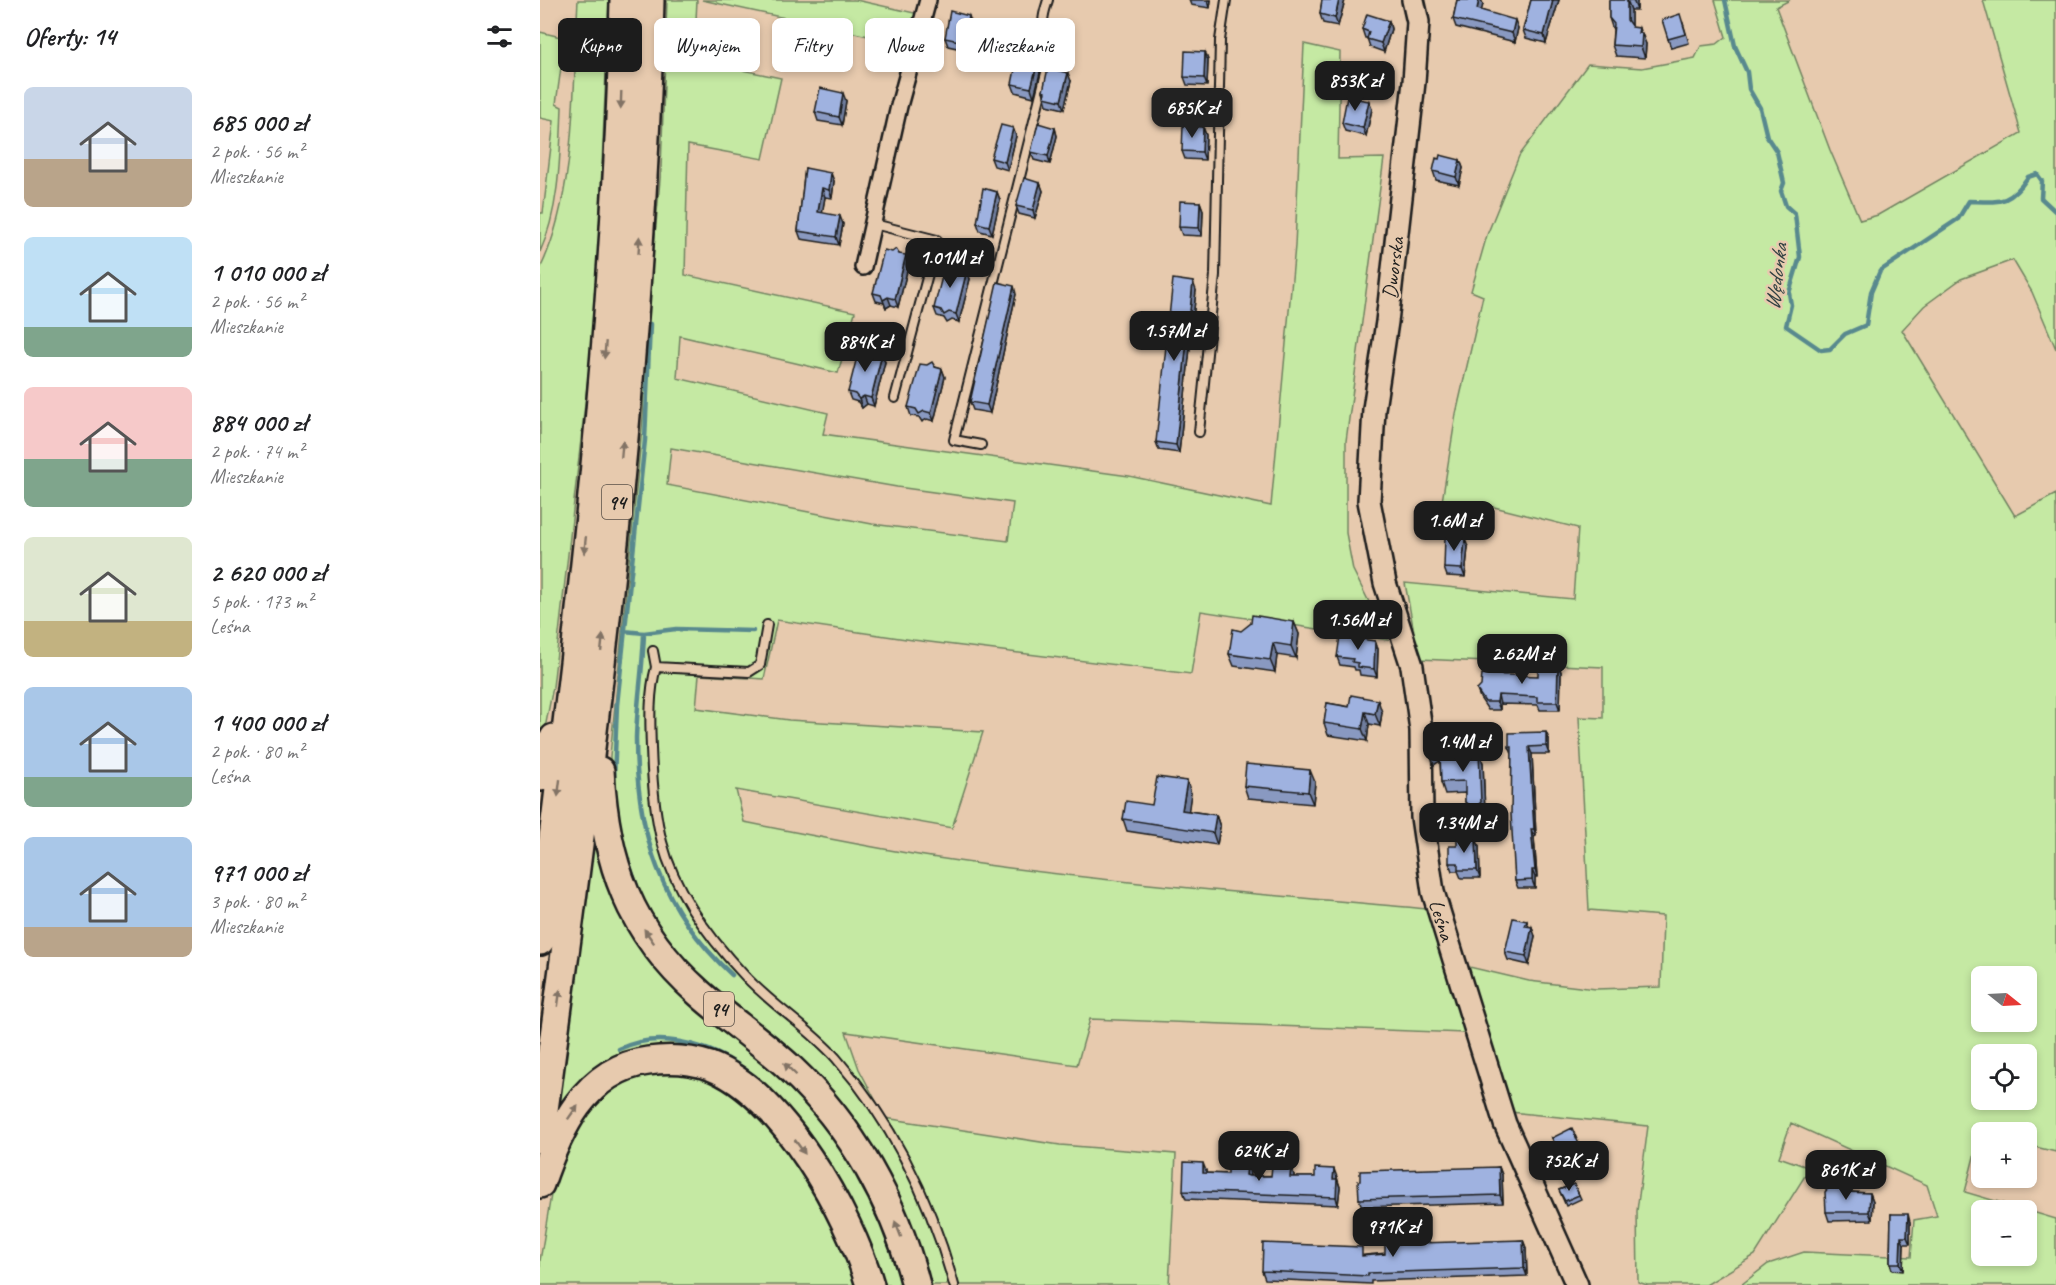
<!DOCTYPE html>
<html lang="pl">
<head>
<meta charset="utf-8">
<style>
  :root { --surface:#fff; --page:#f6f6f6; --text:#202124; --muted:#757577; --accent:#1c1c1c }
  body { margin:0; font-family:Caveat,sans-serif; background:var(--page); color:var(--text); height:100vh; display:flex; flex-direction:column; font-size:22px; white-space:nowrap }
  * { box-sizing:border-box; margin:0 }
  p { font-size:20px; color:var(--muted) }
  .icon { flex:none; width:33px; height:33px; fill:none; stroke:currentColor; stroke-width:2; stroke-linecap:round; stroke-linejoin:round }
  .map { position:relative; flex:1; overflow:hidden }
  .side { display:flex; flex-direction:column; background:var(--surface); width:540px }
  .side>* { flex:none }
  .banner { position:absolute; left:18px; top:18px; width:570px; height:54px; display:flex; gap:12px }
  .needle { width:39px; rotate:108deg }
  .tools { position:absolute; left:1431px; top:966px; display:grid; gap:12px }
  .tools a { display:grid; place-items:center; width:66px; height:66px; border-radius:9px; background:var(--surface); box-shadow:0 3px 9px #0003; font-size:30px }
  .price { position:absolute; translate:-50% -51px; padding:0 14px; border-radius:12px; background:var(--accent); color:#fff; font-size:20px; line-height:39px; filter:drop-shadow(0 2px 3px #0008) }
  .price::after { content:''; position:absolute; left:50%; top:36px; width:18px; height:14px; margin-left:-9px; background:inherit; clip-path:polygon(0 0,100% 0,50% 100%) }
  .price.active { background:#222; color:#fff }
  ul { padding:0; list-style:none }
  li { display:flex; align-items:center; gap:18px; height:150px; padding:0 24px }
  li span { display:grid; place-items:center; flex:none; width:168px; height:120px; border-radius:9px; color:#555 }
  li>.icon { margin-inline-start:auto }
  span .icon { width:72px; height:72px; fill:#fffc; stroke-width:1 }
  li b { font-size:26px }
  h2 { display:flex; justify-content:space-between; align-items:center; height:72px; padding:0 24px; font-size:26px }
  .chip { padding:0 21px; border-radius:9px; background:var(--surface); box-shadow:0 3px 9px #0003; font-size:21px; line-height:54px }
  .chip.active { background:var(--accent); color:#fff }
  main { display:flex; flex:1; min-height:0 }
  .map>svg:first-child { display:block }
  .green { fill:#c5e9a3; stroke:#708260; stroke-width:1.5; fill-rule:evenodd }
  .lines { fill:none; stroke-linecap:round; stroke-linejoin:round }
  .stream { stroke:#59898e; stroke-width:4.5 }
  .lane-casing { stroke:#1c1c1c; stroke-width:12 }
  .street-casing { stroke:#1c1c1c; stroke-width:20 }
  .secondary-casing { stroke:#1c1c1c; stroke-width:26 }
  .highway-casing { stroke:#1c1c1c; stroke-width:32 }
  .lane { stroke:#e7caae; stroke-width:8 }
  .street { stroke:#e7caae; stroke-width:15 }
  .secondary { stroke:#e7caae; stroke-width:21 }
  .highway { stroke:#e7caae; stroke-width:27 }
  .wall { fill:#8999c1; stroke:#1c1c1c; stroke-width:1.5 }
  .shaded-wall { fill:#6f7d9d; stroke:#1c1c1c; stroke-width:1.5 }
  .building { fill:#9fb2e0; stroke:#1c1c1c; stroke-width:1.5 }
  .oneway { fill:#827365 }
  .labels { text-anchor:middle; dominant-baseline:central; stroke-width:5; stroke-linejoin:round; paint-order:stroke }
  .shield { fill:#e7caae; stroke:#595048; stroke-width:1.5 }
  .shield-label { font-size:20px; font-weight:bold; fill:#1c1c1c }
  .street-label { font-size:21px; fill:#1c1c1c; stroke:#e7caae }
  .water-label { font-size:22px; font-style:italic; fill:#304042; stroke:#e7caae }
</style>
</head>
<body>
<main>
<section class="side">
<h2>Oferty: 14<svg class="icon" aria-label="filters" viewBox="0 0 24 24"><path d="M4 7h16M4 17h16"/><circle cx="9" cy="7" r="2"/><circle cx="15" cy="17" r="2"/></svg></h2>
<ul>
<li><span style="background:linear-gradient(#c9d6e8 60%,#b9a48a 0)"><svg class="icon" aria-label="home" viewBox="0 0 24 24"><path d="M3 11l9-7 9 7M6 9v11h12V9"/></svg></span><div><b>685 000 zł</b><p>2 pok. · 56 m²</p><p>Mieszkanie</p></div></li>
<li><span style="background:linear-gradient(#bfe0f5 75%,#7fa58c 0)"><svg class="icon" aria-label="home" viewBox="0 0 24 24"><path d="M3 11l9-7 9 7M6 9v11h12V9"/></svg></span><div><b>1 010 000 zł</b><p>2 pok. · 56 m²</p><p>Mieszkanie</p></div></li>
<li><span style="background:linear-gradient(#f6c9c9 60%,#7fa58c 0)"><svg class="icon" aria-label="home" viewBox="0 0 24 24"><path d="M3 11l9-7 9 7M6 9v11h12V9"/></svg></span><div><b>884 000 zł</b><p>2 pok. · 74 m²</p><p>Mieszkanie</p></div></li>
<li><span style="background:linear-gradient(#dfe7d0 70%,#c2b280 0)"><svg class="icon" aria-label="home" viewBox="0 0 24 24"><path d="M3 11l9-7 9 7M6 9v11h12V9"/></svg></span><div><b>2 620 000 zł</b><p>5 pok. · 173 m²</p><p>Leśna</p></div></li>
<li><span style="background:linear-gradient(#a9c7e8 75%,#7fa58c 0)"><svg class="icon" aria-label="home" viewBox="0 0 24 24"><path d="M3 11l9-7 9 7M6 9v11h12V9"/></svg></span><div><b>1 400 000 zł</b><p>2 pok. · 80 m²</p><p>Leśna</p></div></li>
<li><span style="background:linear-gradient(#a9c7e8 75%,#b9a48a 0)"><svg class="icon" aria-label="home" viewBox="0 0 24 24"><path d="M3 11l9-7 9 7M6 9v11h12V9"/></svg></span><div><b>971 000 zł</b><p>3 pok. · 80 m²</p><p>Mieszkanie</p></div></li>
</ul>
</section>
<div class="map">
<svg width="1516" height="1285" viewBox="0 0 1516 1285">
  <rect width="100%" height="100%" fill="#e7caae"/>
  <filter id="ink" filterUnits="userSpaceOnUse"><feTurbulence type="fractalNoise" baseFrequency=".0167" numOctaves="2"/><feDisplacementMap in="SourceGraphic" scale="12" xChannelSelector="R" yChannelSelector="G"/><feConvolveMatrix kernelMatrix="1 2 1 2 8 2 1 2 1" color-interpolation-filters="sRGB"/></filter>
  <g filter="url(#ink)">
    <path class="green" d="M38,0H69L56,307L13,687L0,754V269C37,193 33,85 38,0Z
      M127,0H157L154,60L241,78L223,159L148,145L145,275L315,312L298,373L140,336L137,378L288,413L283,434L589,476L731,506L755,246L764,44L800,52L798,159L844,158L806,441V533L813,570L848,640L661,611L651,674L373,640L237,620L224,679L159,675L156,708L249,720L443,732L412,828L196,790L204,822C266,834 328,847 391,857C555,882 721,894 887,909L908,970L925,1033L550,1019L537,1065L306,1032L319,1069L345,1118L520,1145L636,1154L629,1285H386L358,1203L158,980L98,903L70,794V756L103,418L105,344L121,169ZM131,448L357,487L473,503L468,541L332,524L127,485Z
      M162,0H316L379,14L370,45Z
      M1175,0H1250L1236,7L1290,150L1320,220L1338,215L1481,133L1443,0H1516V349L1492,292L1473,260L1421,279L1384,306L1362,330L1475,516L1516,494V1152L1487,1145L1486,1132L1440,1133L1425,1192L1516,1219V1285H1201L1228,1264L1264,1252L1371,1257L1374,1220L1397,1216L1387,1185L1251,1123L1239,1157L1270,1168L1215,1255L1166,1285H1107L1098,1282L1097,1211L1108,1126L970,1112L921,965L989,981L1056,989L1121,987L1123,916L1049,910L1039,717L1063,718V667L879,659L865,583L1033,599L1038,528L942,504L935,536L897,533L916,414L943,296L931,291L947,235L979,156L1048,64L1102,68L1155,58L1161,46L1177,44L1186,37ZM1442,976H1486V1022H1442ZM1442,1054H1486V1100H1442ZM1442,1210H1486V1256H1442Z
      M0,32L25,38L16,104L22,107C20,155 20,208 0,252V213H3L14,121L0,118Z
      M56,820L70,874L317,1163L368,1285H338L279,1159L145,1050L18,1117Z
      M93,1072L170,1073L250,1144L323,1285H0V1261L12,1189L38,1117Z"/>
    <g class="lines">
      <path class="stream" d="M1185,0L1195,46L1207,72L1209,89L1220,108L1227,137L1237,152L1244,183L1241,191L1246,206L1255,214L1260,257L1249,293L1251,305L1246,326L1281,350L1290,349L1305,334L1326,325L1331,292L1340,271L1418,219L1429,201C1460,202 1469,205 1488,177L1497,174L1502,181L1501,198L1516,212
        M84,631L104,633C103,668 97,703 96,738C96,833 121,910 192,975
        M104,633L136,629L213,631
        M74,779L77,705L105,440L110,324
        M85,852L101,898
        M79,1049C129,1025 194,1053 229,1090"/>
      <defs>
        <path id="lane" d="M334,224L397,240L355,398
          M659,432L675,275L680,40L686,0
          M441,445L414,440L513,45L512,37C499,25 503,16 508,0
          M227,625L220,665L209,672L116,667C109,693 110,720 111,748C112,778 114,812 122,842C135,892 170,939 205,976C233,1006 269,1028 296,1058C353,1123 391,1202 414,1285
          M113,651L116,667"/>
        <path id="street" d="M323,267L359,106L388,0"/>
        <g id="secondary">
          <path id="s1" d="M873,0L878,22L874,82L847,322L834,409L829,501L845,583L872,666L881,730L882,817L893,892L965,1124L1037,1285"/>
        </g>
        <path id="highway" d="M60,771C65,862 89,931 159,993C188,1019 221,1041 250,1068C312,1126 355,1203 376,1285
          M0,777L14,738
          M0,941C40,629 77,315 84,0
          M0,1139C52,761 101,381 110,0
          M0,1184C18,1131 45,1069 108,1061C129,1058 150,1059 170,1066C243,1094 309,1214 330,1285"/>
      </defs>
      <use href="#lane" class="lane-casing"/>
      <use href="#street" class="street-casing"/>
      <use href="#secondary" class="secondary-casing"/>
      <use href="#highway" class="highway-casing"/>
      <use href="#lane" class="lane"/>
      <use href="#street" class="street"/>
      <use href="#secondary" class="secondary"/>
      <use href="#highway" class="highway"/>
    </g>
    <path class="wall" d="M649,0H671L670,8L651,5Z
      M782,0H805L798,26L783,23L780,14Z
      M917,0H941L943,4L941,10L978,28L975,42L916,27L913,19Z
      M991,0H1019L1006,43L986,38L983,30Z
      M1069,0H1097V10H1091V26L1100,33L1106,44L1105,58L1076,56L1072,45L1073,30L1069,18Z
      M849,21L851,29L844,52L830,47L827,38H825L822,29Z
      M1143,23L1149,43L1131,48L1128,39Z
      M432,24L426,50L408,46L405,38Z
      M665,52L668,60L667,86L647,85L644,77Z
      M496,56L494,65H497L500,73L494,97L475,92L472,84Z
      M531,81L524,109L507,105L503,91Z
      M306,101L302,125L278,121L275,112Z
      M832,109L826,136L805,131L802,123Z
      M663,127L666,135L665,160L645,159L642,151Z
      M473,128L476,136L468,170L454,166L451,158Z
      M515,128L517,136L510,164L494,160L491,152Z
      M920,160L923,168L919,185L896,180L893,171Z
      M265,168L294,181L292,198L285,197L282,213L303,224L299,245L261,239L258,231Z
      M500,183L503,191L495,218L479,214L476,206Z
      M457,192L460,200L452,234L440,231L437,223Z
      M660,202L663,210L662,236L642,235L639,227Z
      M359,254L369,263L358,307L351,305L346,308L344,303L336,301L333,293Z
      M420,269L430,279L419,322L412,320L407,323L404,318L397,316L394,308Z
      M656,290L639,453L619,450L616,442Z
      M476,294L450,413L433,410L430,402Z
      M335,352L342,354L345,362L334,406L327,404L322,408L318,402L311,400L308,392Z
      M395,367L402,369L405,377L394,421L387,419L382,422L379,417L371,416L368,407Z
      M928,547L925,577L907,576L904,568Z
      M754,622L759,634L756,658L737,655L735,672L694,666L689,654L701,631Z
      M835,641L838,649L837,677L820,675L819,670H815L814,667L800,665L797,657Z
      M1018,664L1021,672L1020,710H1000L998,705L960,704V710H948L940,698L937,690L998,676Z
      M787,703L842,712L840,726L829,724L827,741L788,735L784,723Z
      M927,726L932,738L911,752L939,751L943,763L945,814L941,818H934L930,814L925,802V793L905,794L901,782L900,760L894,765Z
      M1009,739V754H992L996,836L994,837L997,877H995V888H978L975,881L972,754L969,747Z
      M775,782L773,804L708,798L704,786Z
      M651,793L648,811L676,815L680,827L677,845L587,831L583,819L612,805Z
      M939,846L940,878H921L918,871H912L909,863Z
      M987,921L989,927L995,936L989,965L968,960L965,952Z
      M1012,1138L1045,1158L1048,1165L1030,1174L1015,1145Z
      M959,1167L962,1175L963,1203L822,1207L819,1199Z
      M666,1171V1173L688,1174L710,1173V1176L754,1175L753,1177H797L800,1187L798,1205L646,1199L643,1191Z
      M1034,1184L1041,1199L1026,1206L1019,1190Z
      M1307,1188L1309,1192L1330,1193L1333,1201L1332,1220L1289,1221L1286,1212Z
      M1351,1214L1370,1222V1244H1364L1363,1271L1352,1270L1350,1263Z
      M983,1240L986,1248L987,1276L831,1281V1284L725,1279L722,1271L825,1255Z"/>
    <path class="shaded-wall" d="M668,0H671L670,8Z
      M799,0H805L798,26L795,18Z
      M939,0H941L943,4L940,17L937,9Z
      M1013,0H1019L1006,43L1004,35Z
      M1087,0L1091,10V31L1087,20Z
      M1093,0H1097V10Z
      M429,16L432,24L426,50L424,42Z
      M975,20L978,28L975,42L972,33Z
      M849,21L851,29L844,52L841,43Z
      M1099,28L1102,37V33L1106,44L1105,58L1101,47L1098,33Z
      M493,48L496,56L493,72L490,64Z
      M665,52L668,60L667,86L664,78Z
      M497,65L500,73L494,97L491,88Z
      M528,73L531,81L524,109L521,101Z
      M303,93L306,101L302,125L299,117Z
      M829,101L832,109L826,136L823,128Z
      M663,127L666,135L665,160L662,152Z
      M473,128L476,136L468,170L465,162Z
      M515,128L517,136L510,164L508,156Z
      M920,160L923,168L919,185L916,177Z
      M291,173L294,181L292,198L289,190Z
      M500,183L503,191L495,218L493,210Z
      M282,188L285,197L281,221L278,212Z
      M457,192L460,200L452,234L449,226Z
      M660,202L663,210L662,236L659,228Z
      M300,216L303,224L299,245L296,237Z
      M366,255L369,263L358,307L355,299Z
      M427,270L430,279L419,322L416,314Z
      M653,282L656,290L639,453L636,445Z
      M474,286L476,294L450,413L447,405Z
      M348,297L351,305L346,308L343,300Z
      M342,354L345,362L334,406L331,398Z
      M402,369L405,377L394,421L391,413Z
      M324,396L327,404L322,408L319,399Z
      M925,539L928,547L925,577L922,569Z
      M754,622L759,634L756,658L751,646Z
      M835,641L838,649L837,677L834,669Z
      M733,643L737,655L735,672L730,660Z
      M1018,664L1021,672L1020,710L1017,702Z
      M958,695L960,704V710L957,702Z
      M838,700L842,712L840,726L835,714Z
      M825,712L829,724L827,741L822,729Z
      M927,726L932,738L894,765L890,753Z
      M1006,732L1009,739V754L1006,746Z
      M989,747L992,754L996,836L994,829Z
      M939,751L943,763L945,814L941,818L937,806Z
      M770,770L775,782L773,804L768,792Z
      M647,781L651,793L647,822L642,810Z
      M676,815L680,827L677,845L673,833Z
      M991,829L994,837L997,877L995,870Z
      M936,838L939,846L940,878L937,870Z
      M992,870L995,877V888L992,880Z
      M992,927L995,936L989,965L986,956Z
      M663,1163L666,1171V1181L663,1173Z
      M707,1165L710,1173L709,1183L706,1175Z
      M751,1167L754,1175L753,1185L750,1177Z
      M959,1167L962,1175L963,1203L960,1195Z
      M794,1169L797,1177L796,1183L797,1179L800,1187L798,1205L796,1197L793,1179Z
      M1330,1193L1333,1201L1332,1220L1329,1212Z
      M1368,1214L1370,1222V1244L1367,1237Z
      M1361,1237L1364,1244L1363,1271L1360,1263Z
      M983,1240L986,1248L987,1276L984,1268Z"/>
    <path class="building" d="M782,0H799L795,18L780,14Z
      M917,0H939L937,9L975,20L972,33L913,19Z
      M991,0H1013L1004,35L983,30Z
      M1069,0H1087V20L1092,27L1099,28L1098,33H1102L1101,47L1072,45L1074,24L1069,18Z
      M410,11L429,16L424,42L405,38Z
      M827,14L849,21L841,43L827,39L829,32L822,29Z
      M1140,14L1146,34L1128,39L1122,20Z
      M480,45L493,48L490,64L497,65L491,88L472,84Z
      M645,51L665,52L664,78L644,77Z
      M508,68L528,73L521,101L504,97L505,92L503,91Z
      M280,88L303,93L299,117L275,112Z
      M807,97L829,101L823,128L802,123Z
      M498,123L515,128L508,156L491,152Z
      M461,125L473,128L465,162L451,158Z
      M643,126L663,127L662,152L642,151Z
      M900,155L920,160L916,177L893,171L896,158L899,159Z
      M265,168L291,173L289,190L282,188L278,212L300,216L296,237L258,231Z
      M484,178L500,183L493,210L476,206Z
      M443,188L457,192L449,226L437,223Z
      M640,201L660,202L659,228L639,227Z
      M356,249L359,254L366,255L355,299L348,297L343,300L341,295L333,293L344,250L352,252Z
      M417,264L420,269L427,270L416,314L409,312L404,315L401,310L394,308L405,265L412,267Z
      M633,279L653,282L636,445L616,442Z
      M457,282L474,286L447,405L430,402Z
      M332,347L335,352L342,354L331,398L324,396L319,399L315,394L308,392L319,349L326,350Z
      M392,362L395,367L402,369L391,413L384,411L379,414L376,409L368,407L380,364L387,365Z
      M915,535L925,539L922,569L904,568L905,537Z
      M712,615L754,622L751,646L733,643L730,660L689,654L693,629L701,631L711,623Z
      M800,636L835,641L834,669L818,667V663L812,662L813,659L797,657Z
      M998,664H1018L1017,702H997V697L958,695L957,702H945L937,690L941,686L942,674L998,676Z
      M811,695L838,700L835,714L825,712L822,729L784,723L787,703L809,707Z
      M906,726H927L890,753V747Z
      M1006,732V746L989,747L994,829H991L995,870H992V880L975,881L971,815L972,747H969V733Z
      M939,751L941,802L937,806H930L925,802V781L901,782L900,753Z
      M706,764L770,770L768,792L704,786Z
      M617,777L647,781L642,810L676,815L673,833L583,819L586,801L612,805Z
      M917,838H936L937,870H918V863H909V846H917Z
      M973,918L987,921L985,926L992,927L986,956L965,952Z
      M1032,1128L1045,1158L1028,1167L1012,1138Z
      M644,1162L663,1163V1173L688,1174V1164L707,1165L706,1175L709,1176H731L732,1166L751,1167L750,1177H775V1168L794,1169L793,1179H797L796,1197L643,1191Z
      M959,1167L960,1195L819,1199L818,1181H820V1171Z
      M1034,1184L1039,1195L1025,1201L1019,1190Z
      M1289,1187L1307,1188V1192L1330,1193L1329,1212H1286L1285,1192Z
      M1351,1214H1368L1367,1237H1361L1360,1263H1350Z
      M983,1240L984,1268L828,1273V1276L722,1271L723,1243L822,1247V1256L845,1254V1244Z"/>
    <defs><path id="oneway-solid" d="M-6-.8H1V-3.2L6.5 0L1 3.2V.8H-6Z" transform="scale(1.5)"/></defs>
    <g class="oneway">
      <use href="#oneway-solid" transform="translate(81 100) rotate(92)"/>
      <use href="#oneway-solid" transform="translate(99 245) rotate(-87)"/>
      <use href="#oneway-solid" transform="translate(65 350) rotate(95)"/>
      <use href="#oneway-solid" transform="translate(82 449) rotate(-85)"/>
      <use href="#oneway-solid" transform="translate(45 545) rotate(96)"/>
      <use href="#oneway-solid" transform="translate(62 643) rotate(-84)"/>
      <use href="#oneway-solid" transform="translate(19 788) rotate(97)"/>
      <use href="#oneway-solid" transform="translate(109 936) rotate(-125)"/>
      <use href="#oneway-solid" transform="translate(19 998) rotate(-82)"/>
      <use href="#oneway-solid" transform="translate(250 1069) rotate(-136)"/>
      <use href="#oneway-solid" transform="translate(33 1112) rotate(-55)"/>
      <use href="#oneway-solid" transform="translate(260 1147) rotate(54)"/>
      <use href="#oneway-solid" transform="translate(358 1229) rotate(-111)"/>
    </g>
  </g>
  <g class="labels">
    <g class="shield">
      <rect x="62" y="485" width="30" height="34" rx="4.5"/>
      <rect x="164" y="992" width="30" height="34" rx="4.5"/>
    </g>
    <g class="shield-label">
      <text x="77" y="502">94</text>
      <text x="179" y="1009">94</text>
    </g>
    <g class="street-label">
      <text transform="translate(853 268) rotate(-83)">Dworska</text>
      <text stroke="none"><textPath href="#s1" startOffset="932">Leśna</textPath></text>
    </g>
    <g class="water-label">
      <text transform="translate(1236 277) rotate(-83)">Wędonka</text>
    </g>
  </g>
</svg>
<div class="tools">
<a><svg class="needle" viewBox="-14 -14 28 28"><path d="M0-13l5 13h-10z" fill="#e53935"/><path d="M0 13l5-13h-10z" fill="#757577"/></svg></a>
<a><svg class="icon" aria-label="locate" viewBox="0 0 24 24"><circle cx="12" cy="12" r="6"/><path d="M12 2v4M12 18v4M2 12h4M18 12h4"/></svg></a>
<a>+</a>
<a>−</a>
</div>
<b class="price" style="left:815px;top:112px">853K zł</b>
<b class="price active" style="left:652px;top:139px">685K zł</b>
<b class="price" style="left:410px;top:289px">1.01M zł</b>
<b class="price" style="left:634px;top:362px">1.57M zł</b>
<b class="price" style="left:325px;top:373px">884K zł</b>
<b class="price" style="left:914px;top:552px">1.6M zł</b>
<b class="price" style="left:818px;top:651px">1.56M zł</b>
<b class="price" style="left:982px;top:685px">2.62M zł</b>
<b class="price" style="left:923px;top:773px">1.4M zł</b>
<b class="price" style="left:924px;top:854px">1.34M zł</b>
<b class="price" style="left:719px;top:1182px">624K zł</b>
<b class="price" style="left:1029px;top:1192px">752K zł</b>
<b class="price" style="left:1306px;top:1201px">861K zł</b>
<b class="price" style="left:853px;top:1258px">971K zł</b>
<div class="banner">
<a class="chip active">Kupno</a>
<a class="chip">Wynajem</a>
<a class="chip">Filtry</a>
<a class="chip">Nowe</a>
<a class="chip">Mieszkanie</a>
</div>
</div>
</main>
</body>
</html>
